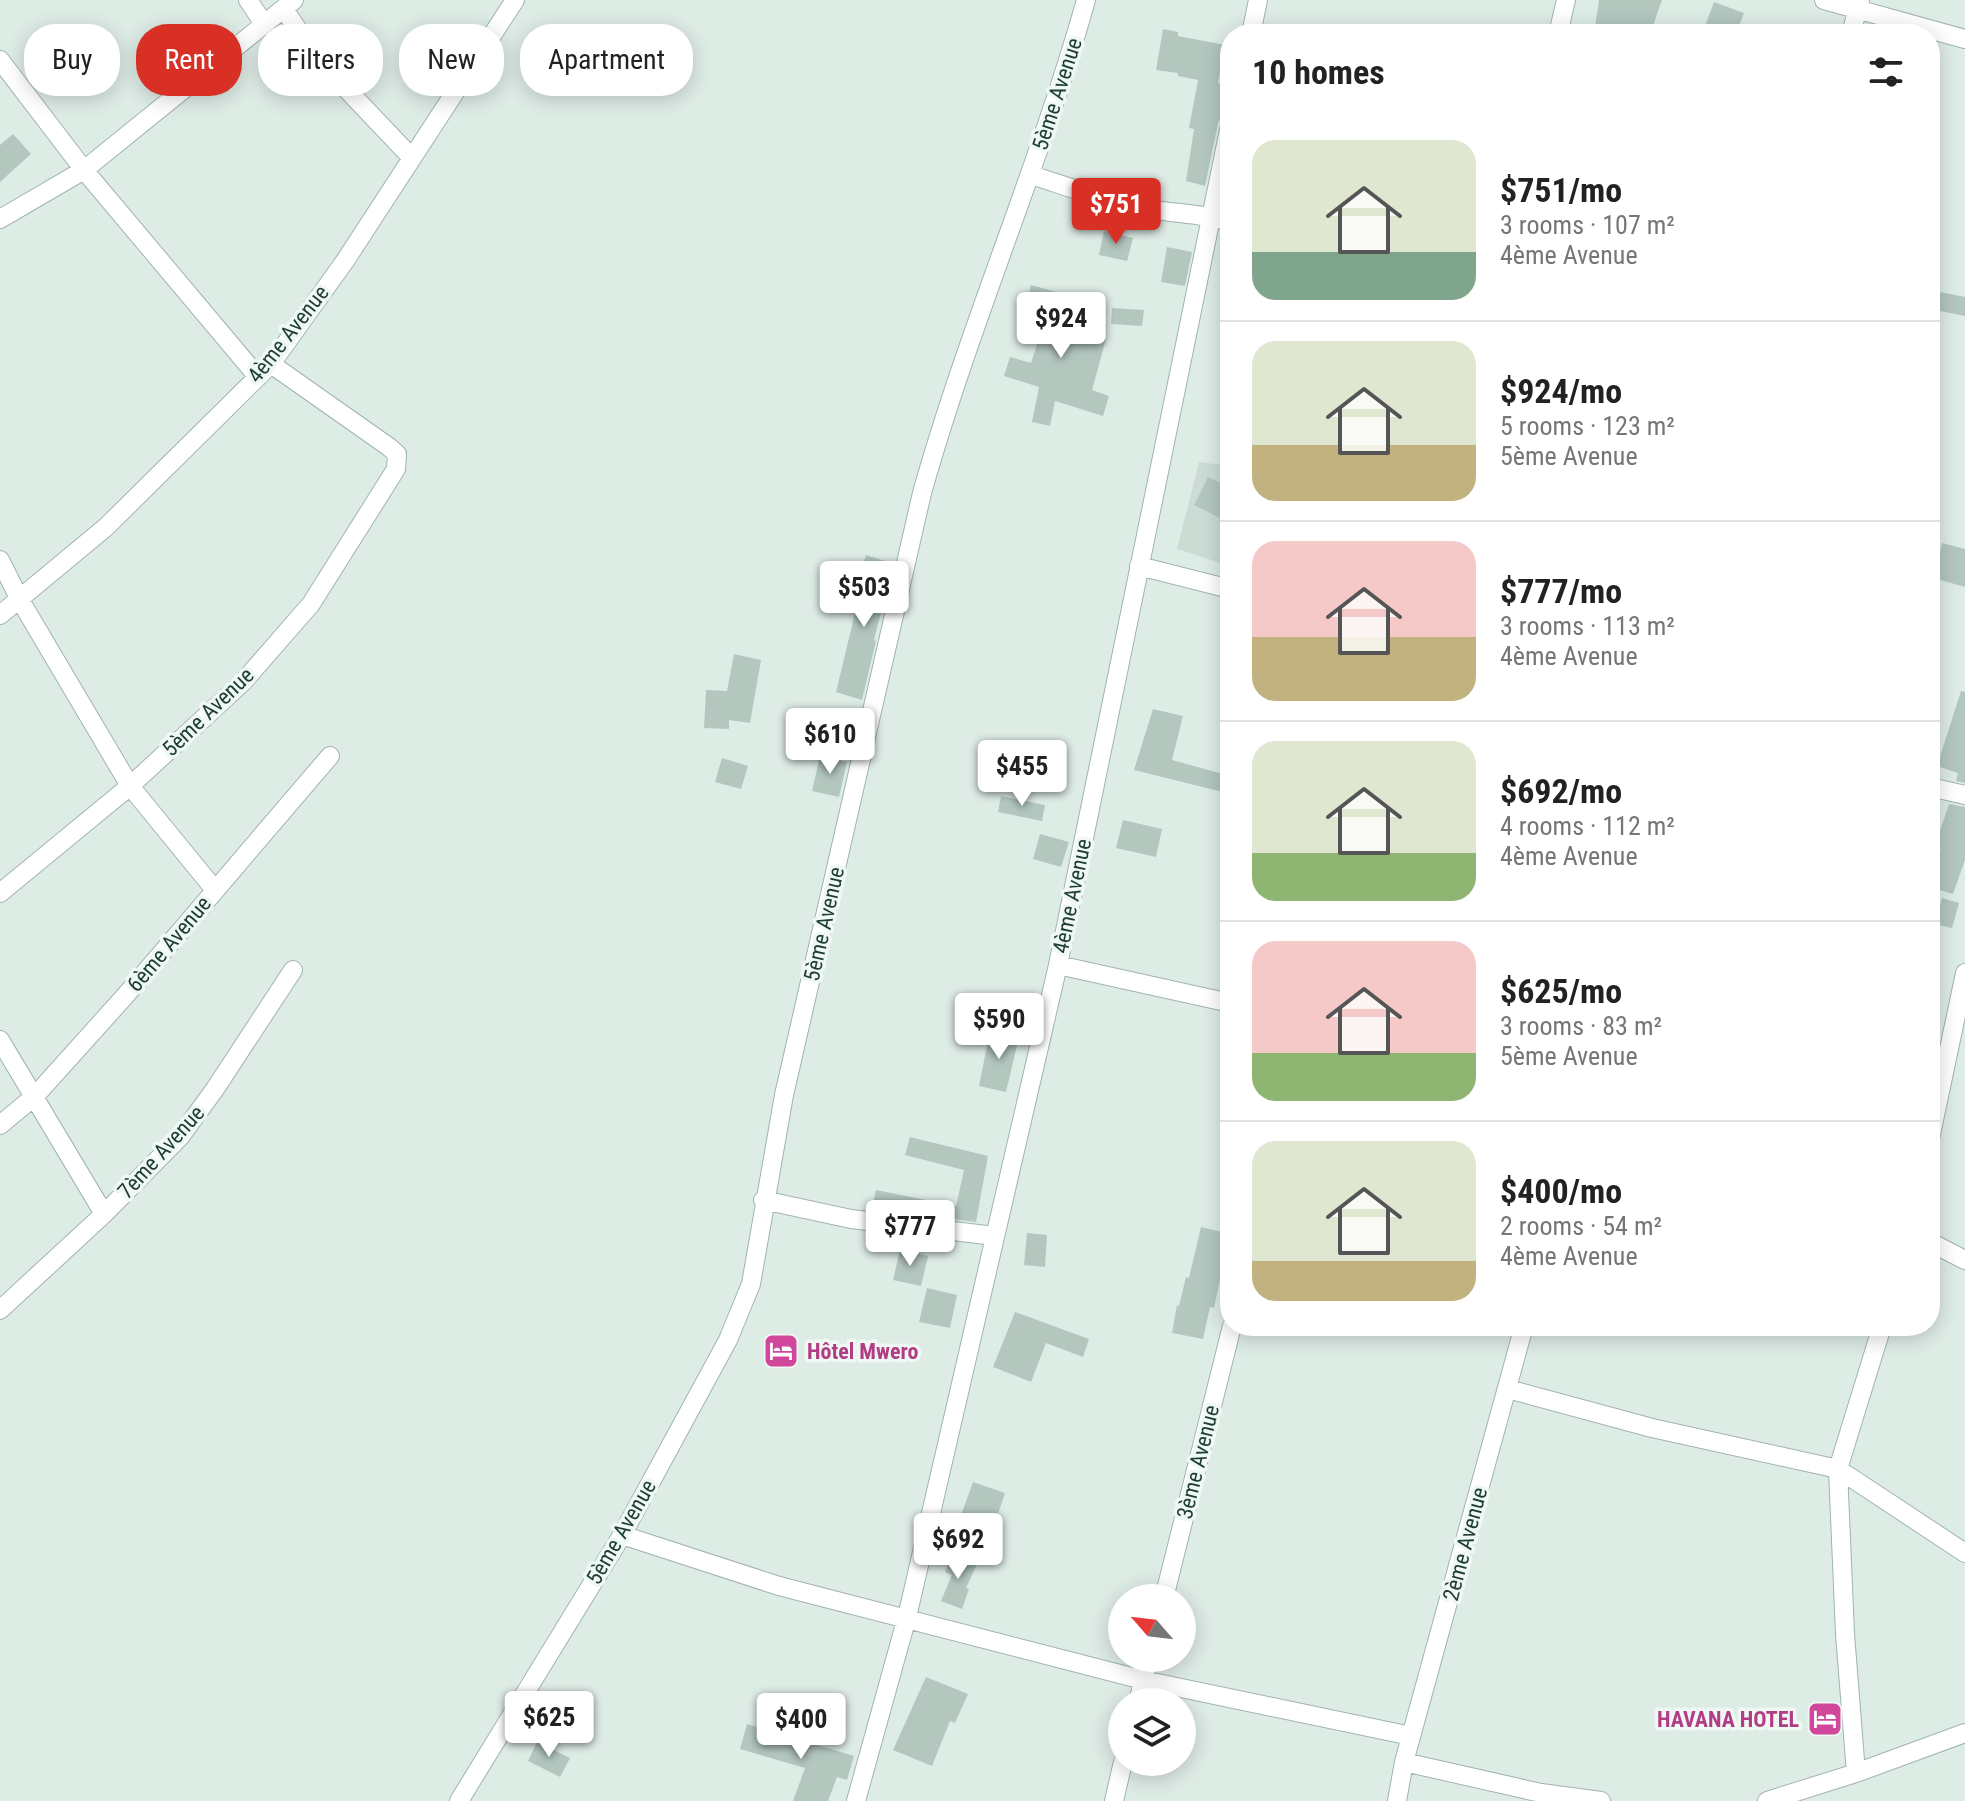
<!DOCTYPE html>
<html lang="en">
<head>
<meta charset="utf-8">
<style>
  :root { --surface:#fff; --page:#f2f2f2; --text:#222; --muted:#767676; --line:#e0e0e0; --accent:#d93025 }
  body { margin:0; font-family:"Roboto Condensed",sans-serif; background:var(--page); color:var(--text); height:100vh; display:flex; flex-direction:column; font-size:30px; white-space:nowrap }
  * { box-sizing:border-box; margin:0 }
  p { font-size:26px; color:var(--muted) }
  .icon { flex:none; width:44px; height:44px; fill:none; stroke:currentColor; stroke-width:2; stroke-linecap:round; stroke-linejoin:round }
  .map { position:relative; flex:1; overflow:hidden }
  .details { position:absolute; left:1220px; top:24px; width:720px; height:1312px; display:flex; flex-direction:column; background:var(--surface); border-radius:32px; box-shadow:0 4px 20px #0003 }
  .details>* { flex:none }
  .top-card { position:absolute; left:24px; top:24px; width:760px; height:72px; display:flex; gap:16px }
  .needle { width:52px; rotate:298deg }
  .tools { position:absolute; left:1108px; top:1584px; display:grid; gap:16px }
  .tools a { display:grid; place-items:center; width:88px; height:88px; border-radius:50%; background:var(--surface); box-shadow:0 4px 20px #0003; font-size:40px }
  .price { position:absolute; translate:-50% -68px; padding:0 18px; border-radius:8px; background:#fff; color:#222; font-size:26px; line-height:52px; filter:drop-shadow(0 2px 4px #0008) }
  .price::after { content:''; position:absolute; left:50%; top:48px; width:24px; height:18px; margin-left:-12px; background:inherit; clip-path:polygon(0 0,100% 0,50% 100%) }
  .price.active { background:var(--accent); color:#fff }
  ul { padding:0; list-style:none }
  li { display:flex; align-items:center; gap:24px; height:200px; padding:0 32px }
  li+li { border-top:2px solid var(--line) }
  li span { display:grid; place-items:center; flex:none; width:224px; height:160px; border-radius:24px; color:#555 }
  li>.icon { margin-inline-start:auto }
  span .icon { width:96px; height:96px; fill:#fffc; stroke-width:1 }
  li b { font-size:34px }
  h2 { display:flex; justify-content:space-between; align-items:center; height:96px; padding:0 32px; font-size:34px }
  .chip { padding:0 28px; border-radius:32px; background:var(--surface); box-shadow:0 4px 20px #0003; font-size:28px; line-height:72px }
  .chip.active { background:var(--accent); color:#fff }
  .map>svg:first-child { display:block }
  .built { fill:#ccdcd5 }
  .building { fill:#b3c7bf }
  .lines { fill:none; stroke-linecap:round; stroke-linejoin:round }
  .minor-casing { stroke:#a0b4ad; stroke-width:20 }
  .minor { stroke:#fff; stroke-width:18 }
  .labels { text-anchor:middle; dominant-baseline:central; stroke-width:7; stroke-linejoin:round; paint-order:stroke }
  .street-label { font-size:22px; fill:#1d3d35; stroke:#eff8f3 }
  .hotel-label { font-size:22px; font-weight:bold; fill:#b23c85; stroke:#eff8f3; text-anchor:start }
</style>
</head>
<body>
<div class="map">
<svg width="1965" height="1801" viewBox="0 0 1965 1801">
  <rect width="100%" height="100%" fill="#deece6"/>
  <path class="built" d="M1199,462L1230,466V566L1177,549Z"/>
  <path class="building" d="M1599,0H1662L1650,34H1594Z
    M1714,2L1744,13L1736,34H1702Z
    M1163,29L1178,32V36L1225,45L1218,83L1230,85V97L1227,113H1223L1218,123L1205,186L1186,181L1194,129L1189,128L1198,80L1178,76V73L1156,70Z
    M13,134L31,154L0,182V145Z
    M1104,231L1133,238L1127,261L1099,255Z
    M1167,247L1192,252L1185,286L1161,282Z
    M1031,285L1078,298L1069,329L1106,339L1092,390L1109,396L1103,416L1055,401L1050,426L1032,422L1039,387L1004,376L1010,357L1031,363L1048,310L1026,304Z
    M1930,290L1965,297V316L1930,309Z
    M1112,308L1144,310L1142,326L1111,324Z
    M1208,477L1230,488V523L1194,505Z
    M1942,543L1965,549V587L1930,577V550L1940,552Z
    M866,555L891,563L881,592L886,593L874,640L876,641L862,700L836,692L863,580L858,578Z
    M734,654L761,660L750,723L729,720V729L704,728L706,690L727,691Z
    M1961,691L1965,692V783L1956,781L1958,773L1937,766Z
    M1153,709L1183,716L1172,760L1230,776L1227,793L1134,770Z
    M820,756L847,762L839,797L812,791Z
    M722,758L748,766L741,789L715,782Z
    M1001,796L1045,805L1042,821L998,812Z
    M1949,804L1965,807V860L1953,894L1930,887L1941,848L1935,846Z
    M1123,820L1162,829L1156,857L1116,848Z
    M1040,834L1069,842L1061,867L1033,859Z
    M1942,898L1959,903L1952,928L1935,924Z
    M990,1031L1019,1037L1006,1092L979,1086Z
    M910,1137L988,1156L976,1222L872,1209L876,1190L956,1206L964,1170L905,1155Z
    M1201,1227L1230,1234L1214,1308L1210,1307L1203,1339L1172,1333L1177,1305L1179,1306L1186,1277L1189,1278Z
    M1027,1233L1047,1235L1045,1267L1024,1265Z
    M900,1250L928,1256L921,1286L893,1280Z
    M927,1288L957,1295L950,1328L919,1322Z
    M1015,1312L1089,1339L1083,1357L1046,1343L1031,1382L993,1367Z
    M973,1482L1005,1493L993,1529L960,1518Z
    M954,1553L977,1564L966,1588L969,1589L962,1609L941,1601L952,1575L945,1572Z
    M926,1677L968,1694L955,1723L950,1721L932,1766L893,1750Z
    M747,1724L854,1756L847,1780L837,1777L828,1801H793L805,1768L740,1749Z
    M537,1742L570,1758L560,1777L528,1761Z"/>
  <g class="lines">
    <defs>
      <path id="minor" d="M248,0L264,24
        M1824,0L1965,39
        M284,9L316,57L411,157
        M1251,34L1258,0
        M1558,34L1566,0
        M1851,34L1860,0
        M0,60L84,170L258,377
        M1031,175C1069,187 1106,201 1145,208C1173,214 1202,213 1230,222
        M0,219L84,170L294,0
        M0,560L20,600L130,786L215,890
        M1139,566L1230,589
        M0,615L106,527L271,364L345,261L515,0
        M1930,787L1965,795
        M0,893L130,786L243,682L311,604L396,469L397,454L389,447L271,364
        M1058,965L1230,1003
        M0,1040L104,1214
        M0,1125L35,1096L125,996L330,756
        M1930,1139L1965,973
        M763,1200L851,1219L995,1236
        M1930,1242L1965,1260
        M0,1310L104,1214L180,1137L215,1089L293,970
        M1508,1389L1652,1428L1838,1469L1965,1553
        M622,1535L779,1586L1143,1680L1411,1736
        M1164,1598L1232,1326
        M1138,1702L1149,1658
        M1404,1762L1541,1793L1601,1801
        M1856,1773L1845,1634L1838,1469L1882,1326
        M459,1801L622,1535L728,1340L751,1284L784,1095L922,493C969,326 1039,167 1086,0
        M856,1801L907,1617L1058,965L1230,125
        M1114,1801L1123,1762
        M1397,1801L1404,1762L1524,1326
        M1767,1801L1856,1773L1965,1733"/>
    </defs>
    <use href="#minor" class="minor-casing"/>
    <use href="#minor" class="minor"/>
  </g>
  <defs>
    <symbol id="hotel-square" viewBox="-11 -11 22 22"><rect x="-9" y="-9" width="18" height="18" rx="4" fill="#d1479c" stroke="#eff8f3"/><path d="M-6-4.5h1.5V1H6V5H4.5V3h-9V5H-6ZM-4 0a1.8 1.8 0 1 1 3.6 0ZM.5 0V-2.5h3Q6-2.5 6 0Z" fill="#fff"/></symbol>
  </defs>
  <g fill-rule="evenodd">
    <use href="#hotel-square" x="761" y="1331" width="40" height="40"/>
    <use href="#hotel-square" x="1805" y="1699" width="40" height="40"/>
  </g>
  <g class="labels">
    <g class="street-label">
      <text transform="translate(1057 94) rotate(-72)">5ème Avenue</text>
      <text transform="translate(288 334) rotate(-52)">4ème Avenue</text>
      <text transform="translate(208 712) rotate(-44)">5ème Avenue</text>
      <text transform="translate(1072 896) rotate(-78)">4ème Avenue</text>
      <text transform="translate(824 924) rotate(-77)">5ème Avenue</text>
      <text transform="translate(169 944) rotate(-50)">6ème Avenue</text>
      <text transform="translate(161 1152) rotate(-48)">7ème Avenue</text>
      <text transform="translate(1198 1462) rotate(-76)">3ème Avenue</text>
      <text transform="translate(621 1532) rotate(-60)">5ème Avenue</text>
      <text transform="translate(1465 1544) rotate(-75)">2ème Avenue</text>
    </g>
    <g class="hotel-label">
      <text x="807" y="1351">Hôtel Mwero</text>
      <text x="1799" y="1719" text-anchor="end">HAVANA HOTEL</text>
    </g>
  </g>
</svg>
<div class="tools">
<a><svg class="needle" viewBox="-14 -14 28 28"><path d="M0-13l5 13h-10z" fill="#e53935"/><path d="M0 13l5-13h-10z" fill="#767676"/></svg></a>
<a><svg class="icon" aria-label="layers" viewBox="0 0 24 24"><path d="M12 4l9 5-9 5-9-5zM3 14l9 5 9-5"/></svg></a>
</div>
<b class="price active" style="left:1116px;top:246px">$751</b>
<b class="price" style="left:1061px;top:360px">$924</b>
<b class="price" style="left:864px;top:629px">$503</b>
<b class="price" style="left:830px;top:776px">$610</b>
<b class="price" style="left:1022px;top:808px">$455</b>
<b class="price" style="left:999px;top:1061px">$590</b>
<b class="price" style="left:910px;top:1268px">$777</b>
<b class="price" style="left:958px;top:1581px">$692</b>
<b class="price" style="left:549px;top:1759px">$625</b>
<b class="price" style="left:801px;top:1761px">$400</b>
<div class="top-card">
<a class="chip">Buy</a>
<a class="chip active">Rent</a>
<a class="chip">Filters</a>
<a class="chip">New</a>
<a class="chip">Apartment</a>
</div>
<section class="details">
<h2>10 homes<svg class="icon" aria-label="filters" viewBox="0 0 24 24"><path d="M4 7h16M4 17h16"/><circle cx="9" cy="7" r="2"/><circle cx="15" cy="17" r="2"/></svg></h2>
<ul>
<li><span style="background:linear-gradient(#dfe7d0 70%,#7fa58c 0)"><svg class="icon" aria-label="home" viewBox="0 0 24 24"><path d="M3 11l9-7 9 7M6 9v11h12V9"/></svg></span><div><b>$751/mo</b><p>3 rooms · 107 m²</p><p>4ème Avenue</p></div></li>
<li><span style="background:linear-gradient(#dfe7d0 65%,#c2b280 0)"><svg class="icon" aria-label="home" viewBox="0 0 24 24"><path d="M3 11l9-7 9 7M6 9v11h12V9"/></svg></span><div><b>$924/mo</b><p>5 rooms · 123 m²</p><p>5ème Avenue</p></div></li>
<li><span style="background:linear-gradient(#f6c9c9 60%,#c2b280 0)"><svg class="icon" aria-label="home" viewBox="0 0 24 24"><path d="M3 11l9-7 9 7M6 9v11h12V9"/></svg></span><div><b>$777/mo</b><p>3 rooms · 113 m²</p><p>4ème Avenue</p></div></li>
<li><span style="background:linear-gradient(#dfe7d0 70%,#8fb573 0)"><svg class="icon" aria-label="home" viewBox="0 0 24 24"><path d="M3 11l9-7 9 7M6 9v11h12V9"/></svg></span><div><b>$692/mo</b><p>4 rooms · 112 m²</p><p>4ème Avenue</p></div></li>
<li><span style="background:linear-gradient(#f6c9c9 70%,#8fb573 0)"><svg class="icon" aria-label="home" viewBox="0 0 24 24"><path d="M3 11l9-7 9 7M6 9v11h12V9"/></svg></span><div><b>$625/mo</b><p>3 rooms · 83 m²</p><p>5ème Avenue</p></div></li>
<li><span style="background:linear-gradient(#dfe7d0 75%,#c2b280 0)"><svg class="icon" aria-label="home" viewBox="0 0 24 24"><path d="M3 11l9-7 9 7M6 9v11h12V9"/></svg></span><div><b>$400/mo</b><p>2 rooms · 54 m²</p><p>4ème Avenue</p></div></li>
</ul>
</section>
</div>
</body>
</html>
